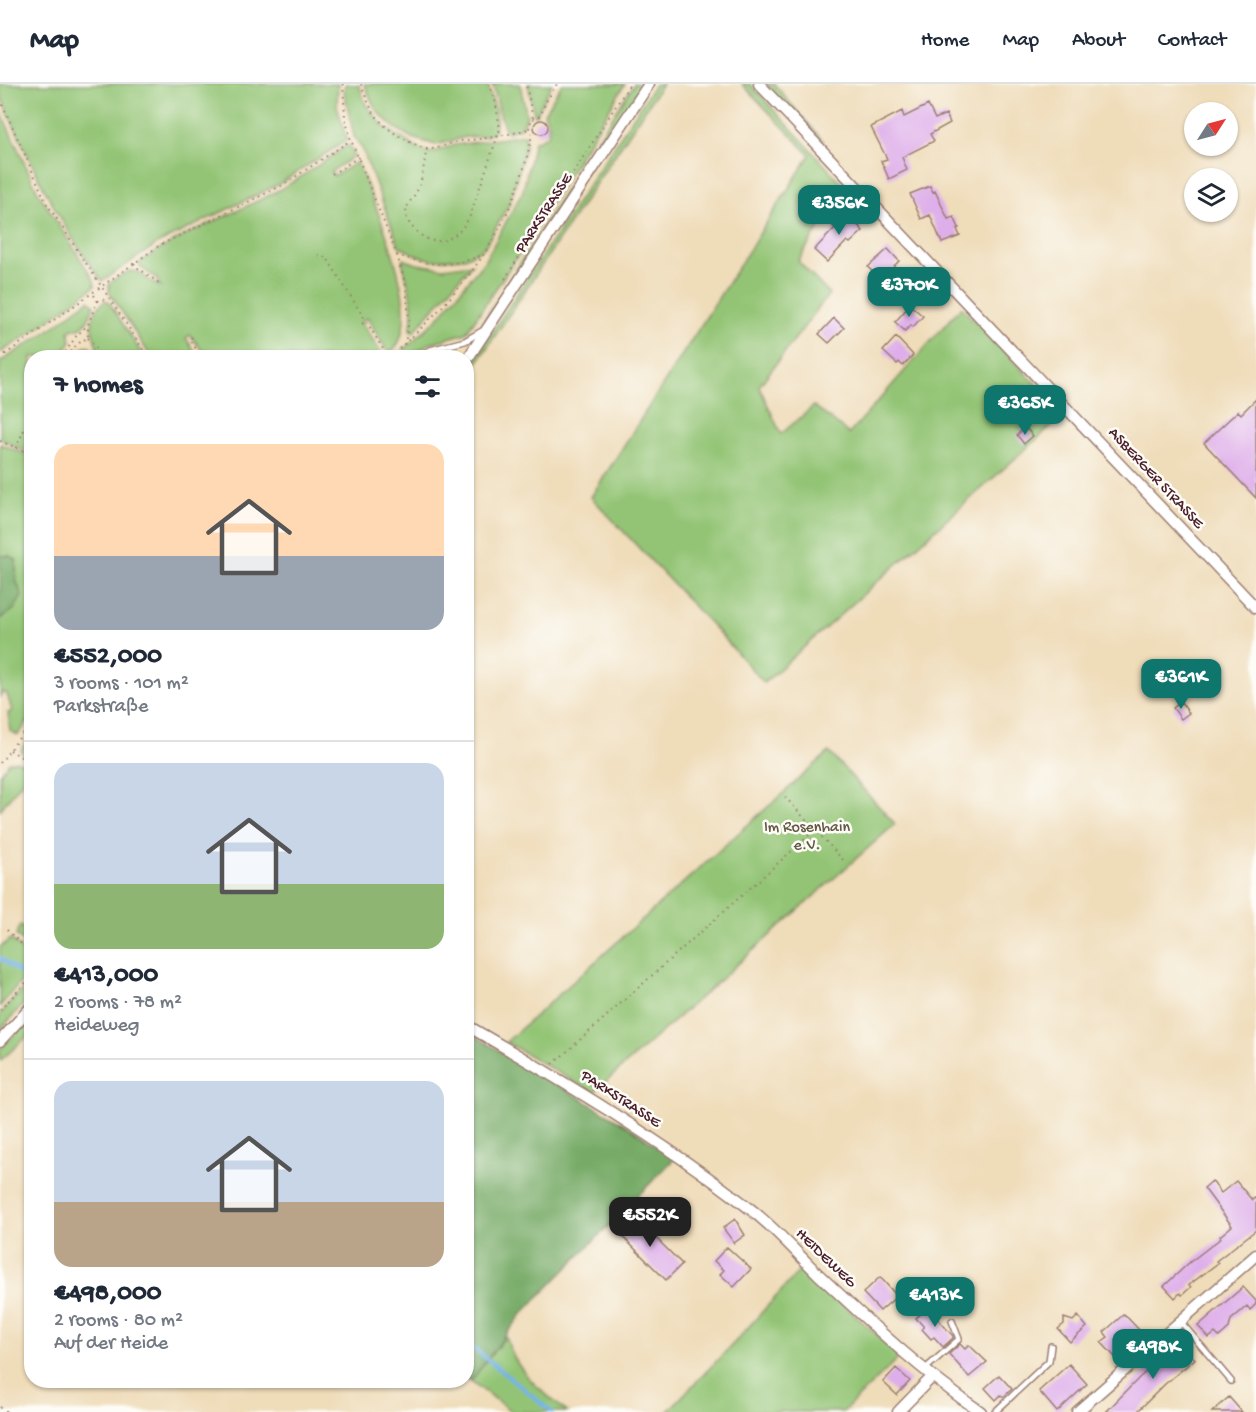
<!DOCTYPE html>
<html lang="en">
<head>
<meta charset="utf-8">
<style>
  :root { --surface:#fff; --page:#f2f2f3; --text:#1f2937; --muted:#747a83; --line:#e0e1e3; --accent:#0f766e }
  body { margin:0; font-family:"Gochi Hand",sans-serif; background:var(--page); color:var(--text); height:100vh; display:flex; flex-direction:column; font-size:22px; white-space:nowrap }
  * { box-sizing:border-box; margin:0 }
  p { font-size:20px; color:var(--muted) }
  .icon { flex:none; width:33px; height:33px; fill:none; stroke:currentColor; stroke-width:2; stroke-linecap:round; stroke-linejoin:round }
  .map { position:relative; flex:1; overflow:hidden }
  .details { position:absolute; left:24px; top:266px; width:450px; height:1038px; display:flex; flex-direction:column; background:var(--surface); border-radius:24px; box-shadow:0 2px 4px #0004 }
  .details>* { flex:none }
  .needle { width:39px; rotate:54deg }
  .fabs { position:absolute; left:1184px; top:18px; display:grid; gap:12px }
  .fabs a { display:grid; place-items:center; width:54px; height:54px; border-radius:50%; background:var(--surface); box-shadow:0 2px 4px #0004; font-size:30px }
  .price { position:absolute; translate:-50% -51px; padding:0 14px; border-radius:12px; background:var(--accent); color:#fff; font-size:20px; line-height:39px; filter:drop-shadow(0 2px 3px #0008) }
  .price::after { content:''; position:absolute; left:50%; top:36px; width:18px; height:14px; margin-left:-9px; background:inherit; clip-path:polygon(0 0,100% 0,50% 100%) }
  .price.on { background:#222; color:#fff }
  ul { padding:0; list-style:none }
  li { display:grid; align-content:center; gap:12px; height:318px; padding:0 30px }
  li+li { border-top:2px solid var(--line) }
  li span { display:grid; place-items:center; height:186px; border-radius:18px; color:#555 }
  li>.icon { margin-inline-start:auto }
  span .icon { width:108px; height:108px; fill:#fffc; stroke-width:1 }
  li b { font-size:26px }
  h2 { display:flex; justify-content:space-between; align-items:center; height:72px; padding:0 30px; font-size:26px }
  header { display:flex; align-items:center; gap:36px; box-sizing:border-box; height:84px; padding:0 30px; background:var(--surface); border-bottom:2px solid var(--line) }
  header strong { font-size:28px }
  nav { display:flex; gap:33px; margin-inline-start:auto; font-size:21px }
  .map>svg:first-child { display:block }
  .green { fill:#93c474; stroke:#6e7250; stroke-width:1.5 }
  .forest { fill:#76aa66; stroke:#606448; stroke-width:1.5 }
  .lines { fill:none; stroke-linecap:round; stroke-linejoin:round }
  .stream { stroke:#74b3e8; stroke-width:4 }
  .building { fill:#deaeea }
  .lane-casing { stroke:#9c7e72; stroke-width:8 }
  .street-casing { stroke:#9c7e72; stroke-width:13 }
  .path { stroke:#9c7e72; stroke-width:2; stroke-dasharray:1.5 4.5; stroke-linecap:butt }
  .lane { stroke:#fff; stroke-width:5 }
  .street { stroke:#fff; stroke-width:10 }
  .labels { text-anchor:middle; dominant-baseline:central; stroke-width:5; stroke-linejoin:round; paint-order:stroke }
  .street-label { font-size:16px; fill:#4a1f2b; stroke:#fdfcf7 }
  .park-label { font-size:16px; fill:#645945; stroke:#fdfcf7 }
</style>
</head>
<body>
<header>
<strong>Map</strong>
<nav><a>Home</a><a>Map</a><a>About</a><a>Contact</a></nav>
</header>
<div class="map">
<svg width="1256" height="1328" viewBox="0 0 1256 1328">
  <rect width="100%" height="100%" fill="#fdfcf7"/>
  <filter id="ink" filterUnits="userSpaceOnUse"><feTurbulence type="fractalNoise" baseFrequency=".0167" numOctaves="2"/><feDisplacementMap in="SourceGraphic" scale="12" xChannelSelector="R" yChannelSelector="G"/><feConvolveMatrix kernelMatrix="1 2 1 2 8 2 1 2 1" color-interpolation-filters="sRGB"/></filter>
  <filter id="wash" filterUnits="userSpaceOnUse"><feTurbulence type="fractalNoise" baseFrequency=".008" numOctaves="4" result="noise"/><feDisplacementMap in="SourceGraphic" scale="24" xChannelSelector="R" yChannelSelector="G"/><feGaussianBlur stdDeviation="1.35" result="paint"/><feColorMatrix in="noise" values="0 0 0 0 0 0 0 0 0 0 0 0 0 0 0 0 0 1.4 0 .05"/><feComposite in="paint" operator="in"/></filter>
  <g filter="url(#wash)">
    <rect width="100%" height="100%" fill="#efdcb9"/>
    <path class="green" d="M0,0H338L337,22L347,56L281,99L159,159L102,197C67,151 40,100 17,48C10,33 0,16 0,0Z
      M345,0L359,1L366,21L384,43L415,63L430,69L455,61L525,51L526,60L510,119L484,164L465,174L432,176L416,171L399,162L362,64L354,53L344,7Z
      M364,0H486C493,14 498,32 495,47L487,52L466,53L436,61L412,54L392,42L376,26Z
      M492,0H520L527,33L520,44L507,48C498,35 499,15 492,0Z
      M528,0H552L536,31H534Z
      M562,0H625L523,164L466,249L431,259L409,273H396L438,234L484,178L523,107L534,57L540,56L548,51L549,40L544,29Z
      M634,0H642L498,223L482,239L587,72Z
      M655,0H662L467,294V286Z
      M742,0H750L845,103L798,177L829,210L759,302L781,350L814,322L849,350L961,223L1065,330L764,599L720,550L591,413L810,71Z
      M766,0H774L824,58Z
      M0,26L38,108L94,196L95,202L40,243L0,269Z
      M348,61L350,62L354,72L331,88L334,92L357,78C373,116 431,239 389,270L367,234L361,238L384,273H207L190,251L186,254L198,273H151L109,208V200C140,176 133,189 161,203L156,194L140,183V178C183,148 233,131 279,106C303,93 325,76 348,61Z
      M403,175L417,180L443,184L472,180L413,249L410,247C416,223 408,200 402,177Z
      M89,216L94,221C91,228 88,241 79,244C76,245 72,245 69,247L71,257L60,273H32V349L29,354L31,359V369L0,355V278L45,249Z
      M106,216L109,218L144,273H101C92,252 85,231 106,216Z
      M85,262H89L99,273H72Z
      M0,360L31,372V633L18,651L10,647L8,629L12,627L7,610L3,608L0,613V535L22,512L16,496V476L10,472H0Z
      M31,650V676L23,670L21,666Z
      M829,668L895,740L593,1009L506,958Z
      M17,677L25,680L31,686L0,726V690L9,678Z
      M20,841L29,848L31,844V866L16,851Z
      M11,855L31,875V886L0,922V863Z
      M31,896V912L0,946V930Z
      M31,933V949L0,977V965Z
      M802,1184L901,1272L843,1328H667L734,1259Z
      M506,1252C515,1289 540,1305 567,1328H512L471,1297Z"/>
    <path class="forest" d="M0,472H10L16,476V496L22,512C13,528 14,526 0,535Z
      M466,947L631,1044L674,1075L522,1230L471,1297L466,1294Z"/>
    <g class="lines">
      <path class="stream" d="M0,874L20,889
        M466,1258L552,1328"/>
    </g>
    <g id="blocks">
      <path class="building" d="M928,21L935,35L946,30L950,39L930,50L934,57L902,73L907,86L889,95L881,77L887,75L871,43L902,27L904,33Z
        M534 43a7 7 0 1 1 14 0a7 7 0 1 1-14 0Z
        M930,102L933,108L935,107L948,135L954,133L959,144L957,145L960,152L942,159L930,131L921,135L910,110Z
        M849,125L858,135L855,138L863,147L850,159L847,157L827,178L814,166L835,144L832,141Z
        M888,165L899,177L894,182L903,191L893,200L884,191L879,195L868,183Z
        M910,221L923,232L913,243L911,241L905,247L895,238Z
        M834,234L844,244L829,259L819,250Z
        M896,253L913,271L903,282L899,278L897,280L883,267Z
        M1256,315V414L1204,359L1238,327L1241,330Z
        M1025,343L1033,352L1024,360L1017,351Z
        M1181,618L1189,629L1181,635L1173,624Z
        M1212,1097L1221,1109L1236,1097L1252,1116L1256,1113V1146L1216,1177L1218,1179L1189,1201L1191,1203L1182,1211L1180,1209L1175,1214L1164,1202L1190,1178L1221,1154L1220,1152L1232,1142L1204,1104Z
        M633,1131L682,1180L666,1196L617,1147Z
        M735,1135L745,1151L734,1159L723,1144Z
        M727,1163L751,1185L734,1203L720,1190L724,1186L714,1177Z
        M880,1193L897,1212L880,1227L863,1209Z
        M1243,1203L1256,1217V1220L1250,1226L1247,1222L1231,1236L1229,1244L1219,1253L1215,1249L1209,1254L1198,1242Z
        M928,1224L953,1252V1254L943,1263L934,1253L931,1255L922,1245L924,1243L916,1234Z
        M1124,1230L1142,1249L1115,1273L1101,1258L1108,1253L1104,1248Z
        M1078,1232L1087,1243L1070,1258L1058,1245L1064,1240V1234L1073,1237Z
        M1180,1258L1195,1275L1165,1300L1137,1328H1106L1139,1294Z
        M960,1260L965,1265L969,1261L987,1278L969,1293L949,1270Z
        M1069,1280L1087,1300L1057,1328L1039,1307Z
        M896,1284L910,1297L897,1311L883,1298Z
        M999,1291L1012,1305L1003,1313L1001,1311L996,1316L985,1304Z
        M1229,1313L1242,1328H1212Z"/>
    </g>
  </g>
  <g filter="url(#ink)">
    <use href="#blocks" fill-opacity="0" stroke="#9c7e72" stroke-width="1.5"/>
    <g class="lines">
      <defs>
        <path id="lane" d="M420,273L430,266L465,257L482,247
          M1180,1237L1231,1297
          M924,1286L959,1255L952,1237
          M995,1328L1049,1277L1051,1262"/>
        <path id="street" d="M759,0L1256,524
          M466,277L649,0
          M466,941C563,997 660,1055 749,1124C774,1143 796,1168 818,1190C870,1239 922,1288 981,1328
          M0,957L32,922
          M898,1328L932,1293
          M1077,1328L1256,1171"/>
      </defs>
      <use href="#lane" class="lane-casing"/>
      <use href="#street" class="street-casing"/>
      <path class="path" d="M343,0L345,33L351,56L397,171C433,182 447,184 483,171
        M361,0C371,29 379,41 406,56C412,59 421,64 427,65C438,66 448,59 459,57C483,55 505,52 528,45
        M0,15L47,120L148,273
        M533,35L541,31L545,19L557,0
        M427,65C423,80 424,97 415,110C411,117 406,121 406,131C407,137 411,142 415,146C436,168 459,154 470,132L500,45L495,16L489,0
        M332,90L359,73
        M318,171L327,174L366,237
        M397,171L406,202L409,235L405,260
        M134,179L138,184L159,199
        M505,195L630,0
        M97,217H101L108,213
        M362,240L366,237L388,273
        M192,253L190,255L201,273
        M88,254L96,263L100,273
        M62,273L77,251L88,241
        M68,273C73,264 78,258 88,254V241L97,217L93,209
        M390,273C462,209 514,147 532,50C528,44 528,41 533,35L526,0
        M0,274L160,161L283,101L351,56
        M0,357L32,370
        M16,364L32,328
        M10,666L32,680
        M0,679L32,637
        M785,713L844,777
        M7,846L32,870
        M0,926L32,892
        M553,980L815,746
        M0,1323L7,1328"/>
      <use href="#lane" class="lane"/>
      <use href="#street" class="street"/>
    </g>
  </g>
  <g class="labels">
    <g class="street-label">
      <text transform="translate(545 130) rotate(-57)">PARKSTRASSE</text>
      <text transform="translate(1155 395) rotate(47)">ASBERGER STRASSE</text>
      <text transform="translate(620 1016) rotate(33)">PARKSTRASSE</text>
      <text transform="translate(825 1175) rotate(44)">HEIDEWEG</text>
    </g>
    <g class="park-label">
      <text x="807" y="744">Im Rosenhain<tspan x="807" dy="18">e.V.</tspan></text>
    </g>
  </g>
</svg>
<div class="fabs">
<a><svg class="needle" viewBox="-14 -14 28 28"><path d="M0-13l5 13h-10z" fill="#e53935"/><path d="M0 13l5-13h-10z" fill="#747a83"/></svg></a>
<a><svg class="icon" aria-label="layers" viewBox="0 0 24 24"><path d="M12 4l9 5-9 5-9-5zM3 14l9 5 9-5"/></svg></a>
</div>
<b class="price" style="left:839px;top:152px">€356K</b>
<b class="price" style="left:909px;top:234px">€370K</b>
<b class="price" style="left:1025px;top:352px">€365K</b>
<b class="price" style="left:1181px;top:626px">€361K</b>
<b class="price on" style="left:650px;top:1164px">€552K</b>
<b class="price" style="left:935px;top:1244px">€413K</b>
<b class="price" style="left:1153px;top:1296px">€498K</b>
<section class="details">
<h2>7 homes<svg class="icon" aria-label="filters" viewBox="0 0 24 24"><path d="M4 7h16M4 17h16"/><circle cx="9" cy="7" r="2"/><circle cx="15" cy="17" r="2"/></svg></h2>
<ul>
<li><span style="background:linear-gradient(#ffd9b3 60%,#9aa5b1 0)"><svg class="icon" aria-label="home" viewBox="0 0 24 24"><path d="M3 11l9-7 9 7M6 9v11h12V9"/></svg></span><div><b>€552,000</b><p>3 rooms · 101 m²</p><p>Parkstraße</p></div></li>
<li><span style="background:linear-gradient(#c9d6e8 65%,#8fb573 0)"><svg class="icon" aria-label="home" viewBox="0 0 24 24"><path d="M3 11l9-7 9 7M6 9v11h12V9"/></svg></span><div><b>€413,000</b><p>2 rooms · 78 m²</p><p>Heideweg</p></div></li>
<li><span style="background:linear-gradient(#c9d6e8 65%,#b9a48a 0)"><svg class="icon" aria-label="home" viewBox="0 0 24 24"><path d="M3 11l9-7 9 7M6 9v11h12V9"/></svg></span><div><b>€498,000</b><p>2 rooms · 80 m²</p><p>Auf der Heide</p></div></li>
</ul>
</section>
</div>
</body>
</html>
